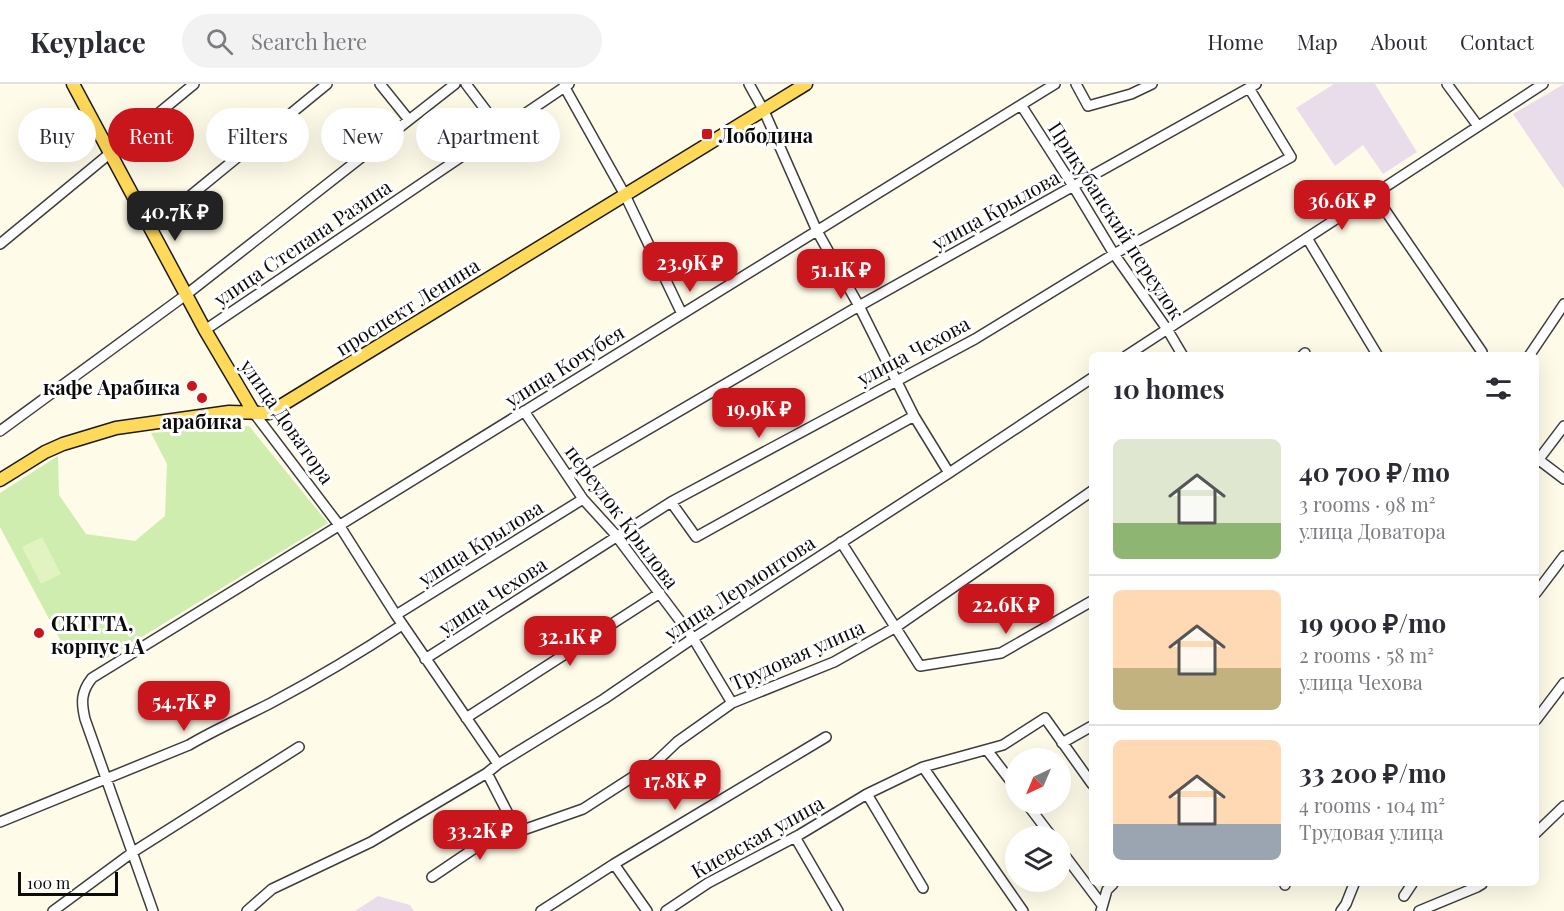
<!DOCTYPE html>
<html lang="en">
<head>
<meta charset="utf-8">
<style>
  :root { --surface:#fff; --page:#f2f2f3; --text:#2b2b33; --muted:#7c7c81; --line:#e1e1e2; --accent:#c8161c }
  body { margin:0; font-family:"Playfair Display",serif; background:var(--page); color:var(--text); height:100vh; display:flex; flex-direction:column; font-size:22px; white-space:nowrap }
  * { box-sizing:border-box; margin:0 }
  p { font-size:20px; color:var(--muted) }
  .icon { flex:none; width:33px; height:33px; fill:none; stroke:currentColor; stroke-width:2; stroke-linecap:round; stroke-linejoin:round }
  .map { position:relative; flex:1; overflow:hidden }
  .sheet { position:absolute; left:1089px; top:268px; width:450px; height:534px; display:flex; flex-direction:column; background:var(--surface); border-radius:9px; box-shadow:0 6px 24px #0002 }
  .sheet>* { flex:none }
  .hud { position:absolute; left:18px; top:24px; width:570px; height:54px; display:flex; gap:12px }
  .needle { width:39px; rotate:224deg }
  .controls { position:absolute; left:1005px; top:664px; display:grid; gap:12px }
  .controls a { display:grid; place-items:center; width:66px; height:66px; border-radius:50%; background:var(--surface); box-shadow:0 6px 24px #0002; font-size:30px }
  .scale { position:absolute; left:18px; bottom:15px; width:100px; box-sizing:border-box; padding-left:6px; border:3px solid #0b0b0b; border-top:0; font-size:16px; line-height:21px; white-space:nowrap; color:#0b0b0b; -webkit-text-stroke:4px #fff; paint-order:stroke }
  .price { position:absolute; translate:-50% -51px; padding:0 14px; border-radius:12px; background:var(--accent); color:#fff; font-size:20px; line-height:39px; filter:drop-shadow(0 2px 3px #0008) }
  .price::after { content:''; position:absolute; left:50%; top:36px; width:18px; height:14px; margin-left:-9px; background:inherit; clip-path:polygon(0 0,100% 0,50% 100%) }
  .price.on { background:#222; color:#fff }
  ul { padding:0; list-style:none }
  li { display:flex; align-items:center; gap:18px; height:150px; padding:0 24px }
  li+li { border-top:2px solid var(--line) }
  li span { display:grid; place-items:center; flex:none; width:168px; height:120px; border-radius:9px; color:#555 }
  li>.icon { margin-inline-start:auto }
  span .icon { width:72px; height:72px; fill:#fffc; stroke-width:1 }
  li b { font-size:26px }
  h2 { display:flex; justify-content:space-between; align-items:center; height:72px; padding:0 24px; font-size:26px }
  .chip { padding:0 21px; border-radius:27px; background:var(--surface); box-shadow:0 6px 24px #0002; font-size:21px; line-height:54px }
  .chip.on { background:var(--accent); color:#fff }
  header { display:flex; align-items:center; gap:36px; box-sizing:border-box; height:84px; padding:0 30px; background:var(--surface); border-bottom:2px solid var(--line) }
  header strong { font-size:28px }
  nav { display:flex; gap:33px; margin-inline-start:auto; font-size:21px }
  .search { width:420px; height:54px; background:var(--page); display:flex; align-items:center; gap:15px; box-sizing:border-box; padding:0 21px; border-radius:33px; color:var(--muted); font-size:22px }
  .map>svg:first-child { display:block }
  .industrial { fill:#eaddeb }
  .green { fill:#ceedae }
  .pitch { fill:#e1f3c1 }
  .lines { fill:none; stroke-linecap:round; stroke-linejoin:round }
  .minor-casing { stroke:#3e3e3e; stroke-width:12 }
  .major-casing { stroke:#1c1c1c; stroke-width:15 }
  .minor { stroke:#fff; stroke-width:9 }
  .major { stroke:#ffd959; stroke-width:12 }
  .poi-dot { fill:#c8161c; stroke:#fff; stroke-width:2 }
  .labels { text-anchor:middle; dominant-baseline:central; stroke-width:6; stroke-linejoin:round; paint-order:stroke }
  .poi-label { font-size:20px; font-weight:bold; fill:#0b0b0b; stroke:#fff; text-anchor:start }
  .street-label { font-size:20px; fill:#0b0b0b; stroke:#fff }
</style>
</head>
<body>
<header>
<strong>Keyplace</strong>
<div class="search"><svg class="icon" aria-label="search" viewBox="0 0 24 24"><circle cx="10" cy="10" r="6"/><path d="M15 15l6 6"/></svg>Search here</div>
<nav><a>Home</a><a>Map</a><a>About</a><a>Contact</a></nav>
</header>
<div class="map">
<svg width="1564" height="827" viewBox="0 0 1564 827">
  <rect width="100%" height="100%" fill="#fffbe9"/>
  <path class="industrial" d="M1334,0H1375L1417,68L1383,90L1363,61L1335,82L1296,24Z
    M1564,0V105L1513,30Z
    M378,812L410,821L414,827H355Z"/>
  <path class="green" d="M249,342L328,439L104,576L64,563L0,443V409L58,372L59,411L86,450L135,457L165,432L167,380L151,349Z"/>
  <path class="pitch" d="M42,453L61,490L41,500L22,463Z"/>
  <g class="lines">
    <defs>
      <path id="minor" d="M380,0L409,36
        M466,0L500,45
        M749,0L764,27L817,147L859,222L914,332L949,389
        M1076,0L1088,22L1131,10L1152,0
        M1447,0L1478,42
        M564,2L625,111L682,230
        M1021,21L1073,102L1114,170L1167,245L1183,272
        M1374,110L1482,268
        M151,144L327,0
        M1307,154L1378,272
        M0,160L194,0
        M205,246L569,0
        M1126,272L1543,0
        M1302,272L1305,269
        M1529,272L1564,220
        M524,327L583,415L614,449L693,554L732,619
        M254,329L339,441L396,531L498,680
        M0,347L187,210L455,0
        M1539,376L1564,395
        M1536,379L1564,342
        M568,392L859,222L1256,0
        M671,418L696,453L914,332
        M841,458L920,582L1001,569L1092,517
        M1536,509L1564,472
        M396,531L583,415
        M425,575L671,418L975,255L1114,170L1291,73L1249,4
        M466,634L660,509
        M1536,636L1564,599
        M1062,659L1092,642
        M987,666L1016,704
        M923,683L1023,827
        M487,689L516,745L523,746L583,725L656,678L677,658L732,619L834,578L896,543L1092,407
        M867,710L923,804
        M1027,720L1052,753
        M0,738L189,661C216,645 244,633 271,619C316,595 360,569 402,541
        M1536,749L1564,722
        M795,753L838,827
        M1060,765L1102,821
        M614,780L647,827
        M432,793L512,739
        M1285,801V800
        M1404,812L1412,800
        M53,827L133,768L299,663
        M153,827L85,635C81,618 81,608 92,594L1055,0
        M247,827L272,805L371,758L487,689L498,680L604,615L689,557L949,389L1092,294
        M541,827L614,780L826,653
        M666,827L708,799L799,751L867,710L923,683L1003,661L1045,634L1092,700
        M1101,827L1107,806L1113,800
        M1341,827L1346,820L1354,800
        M1419,827L1477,803L1482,800"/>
      <path id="major" d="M73,0L205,246L254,329
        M0,396L45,368L63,360L116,344L229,328L269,329L806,0"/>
    </defs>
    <use href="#minor" class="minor-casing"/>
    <use href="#major" class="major-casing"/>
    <use href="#minor" class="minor"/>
    <use href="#major" class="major"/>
  </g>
  <g class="poi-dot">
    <rect x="701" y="44" width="12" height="12" rx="3"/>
    <circle cx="192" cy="302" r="6"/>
    <circle cx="202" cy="314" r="6"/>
    <circle cx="39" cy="549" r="6"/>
  </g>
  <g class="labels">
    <g class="poi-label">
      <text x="719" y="50">Лободина</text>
      <text x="180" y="302" text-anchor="end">кафе Арабика</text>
      <text x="202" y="336" text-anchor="middle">арабика</text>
      <text x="51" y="538">СКГГТА,<tspan x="51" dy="23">корпус 1А</tspan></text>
    </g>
    <g class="street-label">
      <text transform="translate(995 125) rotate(-29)">улица Крылова</text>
      <text transform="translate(1117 136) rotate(57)">Прикубанский переулок</text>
      <text transform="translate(302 158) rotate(-34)">улица Степана Разина</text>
      <text transform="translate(407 222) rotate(-32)">проспект Ленина</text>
      <text transform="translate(913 266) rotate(-28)">улица Чехова</text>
      <text transform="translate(564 281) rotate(-32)">улица Кочубея</text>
      <text transform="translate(288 337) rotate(55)">улица Доватора</text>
      <text transform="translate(623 432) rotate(53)">переулок Крылова</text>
      <text transform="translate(480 458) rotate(-32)">улица Крылова</text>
      <text transform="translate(739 503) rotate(-33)">улица Лермонтова</text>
      <text transform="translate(492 511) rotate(-33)">улица Чехова</text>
      <text transform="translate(797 570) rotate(-24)">Трудовая улица</text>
      <text transform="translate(757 752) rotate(-29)">Киевская улица</text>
    </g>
  </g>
</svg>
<div class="controls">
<a><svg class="needle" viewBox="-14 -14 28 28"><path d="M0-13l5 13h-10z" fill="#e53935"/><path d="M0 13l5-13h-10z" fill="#7c7c81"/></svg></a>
<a><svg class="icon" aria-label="layers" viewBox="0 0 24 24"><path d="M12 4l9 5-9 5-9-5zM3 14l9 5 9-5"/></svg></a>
</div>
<div class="scale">100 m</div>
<b class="price" style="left:1342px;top:147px">36.6K ₽</b>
<b class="price on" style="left:175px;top:158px">40.7K ₽</b>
<b class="price" style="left:690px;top:209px">23.9K ₽</b>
<b class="price" style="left:841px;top:216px">51.1K ₽</b>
<b class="price" style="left:759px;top:355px">19.9K ₽</b>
<b class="price" style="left:1006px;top:551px">22.6K ₽</b>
<b class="price" style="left:570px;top:583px">32.1K ₽</b>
<b class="price" style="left:184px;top:648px">54.7K ₽</b>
<b class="price" style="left:675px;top:727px">17.8K ₽</b>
<b class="price" style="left:480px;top:777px">33.2K ₽</b>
<div class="hud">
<a class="chip">Buy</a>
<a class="chip on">Rent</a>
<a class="chip">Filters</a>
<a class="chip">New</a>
<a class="chip">Apartment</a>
</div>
<section class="sheet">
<h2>10 homes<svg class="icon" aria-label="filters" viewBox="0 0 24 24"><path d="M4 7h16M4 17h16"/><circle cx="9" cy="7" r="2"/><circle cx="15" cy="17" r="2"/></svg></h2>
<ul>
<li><span style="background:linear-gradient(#dfe7d0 70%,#8fb573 0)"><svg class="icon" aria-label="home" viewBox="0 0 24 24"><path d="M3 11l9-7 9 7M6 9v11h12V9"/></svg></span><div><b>40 700 ₽/mo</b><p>3 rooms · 98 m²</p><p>улица Доватора</p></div></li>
<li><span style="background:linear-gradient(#ffd9b3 65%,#c2b280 0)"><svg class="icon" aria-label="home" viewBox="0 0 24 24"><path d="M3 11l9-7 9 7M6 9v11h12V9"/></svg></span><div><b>19 900 ₽/mo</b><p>2 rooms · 58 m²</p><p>улица Чехова</p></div></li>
<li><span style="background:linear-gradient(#ffd9b3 70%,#9aa5b1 0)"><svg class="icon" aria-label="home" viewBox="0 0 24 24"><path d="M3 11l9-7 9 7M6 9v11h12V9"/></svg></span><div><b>33 200 ₽/mo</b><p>4 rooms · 104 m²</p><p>Трудовая улица</p></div></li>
</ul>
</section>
</div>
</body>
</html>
